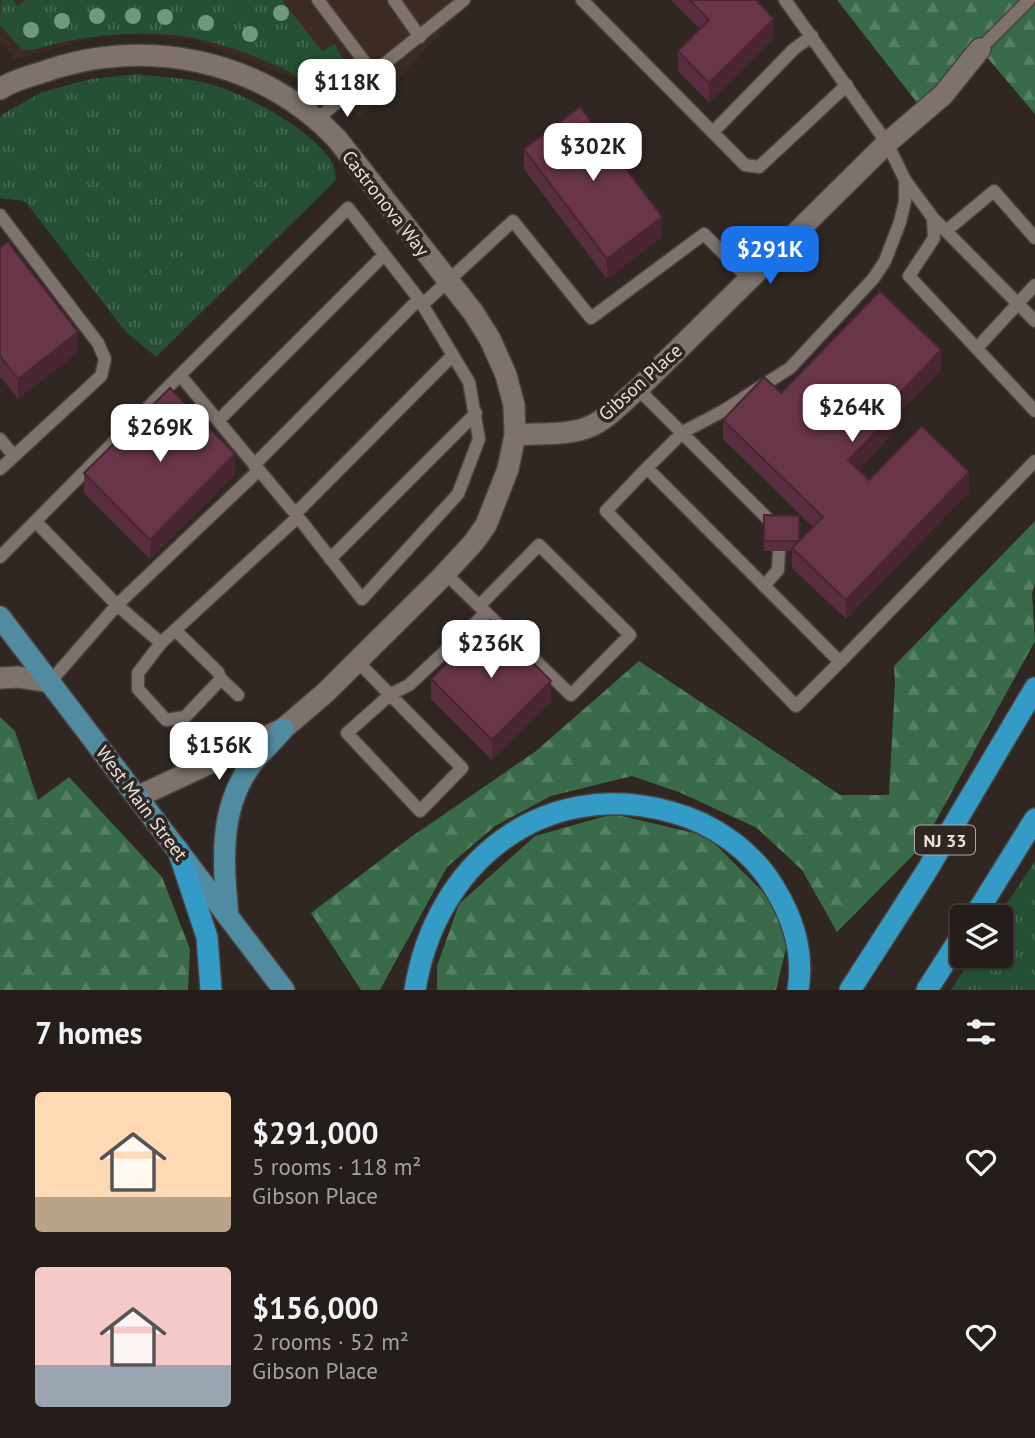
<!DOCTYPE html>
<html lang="en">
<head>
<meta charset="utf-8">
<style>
  :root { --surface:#241d1a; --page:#302a27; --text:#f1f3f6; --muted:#a3a2a2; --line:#413b39; --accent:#1a73e8 }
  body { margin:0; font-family:"PT Sans",sans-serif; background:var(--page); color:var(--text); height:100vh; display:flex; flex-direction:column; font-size:26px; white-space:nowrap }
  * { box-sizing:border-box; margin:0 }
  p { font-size:23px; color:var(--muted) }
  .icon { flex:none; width:38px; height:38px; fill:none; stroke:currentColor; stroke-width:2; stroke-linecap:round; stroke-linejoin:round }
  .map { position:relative; height:990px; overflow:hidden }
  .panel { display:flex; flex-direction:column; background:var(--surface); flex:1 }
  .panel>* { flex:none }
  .buttons { position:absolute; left:950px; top:905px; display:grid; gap:14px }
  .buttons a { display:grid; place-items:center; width:63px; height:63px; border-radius:7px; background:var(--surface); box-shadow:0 2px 5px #0004,0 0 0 2px var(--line); font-size:35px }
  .price { position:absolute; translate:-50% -60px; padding:0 16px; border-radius:14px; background:#fff; color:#222; font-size:23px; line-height:46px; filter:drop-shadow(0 2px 4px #0008) }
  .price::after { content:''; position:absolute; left:50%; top:42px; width:21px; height:16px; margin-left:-10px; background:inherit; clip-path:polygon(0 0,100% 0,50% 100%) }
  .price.active { background:var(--accent); color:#fff }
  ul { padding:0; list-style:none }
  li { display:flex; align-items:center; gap:21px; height:175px; padding:0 35px }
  li span { display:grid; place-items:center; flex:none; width:196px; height:140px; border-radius:7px; color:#555 }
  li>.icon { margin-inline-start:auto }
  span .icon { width:84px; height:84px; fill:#fffc; stroke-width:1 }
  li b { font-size:30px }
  h2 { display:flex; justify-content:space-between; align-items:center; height:84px; padding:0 35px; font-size:30px }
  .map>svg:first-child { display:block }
  .built { fill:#3b2b23 }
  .grass { fill:url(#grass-tufts) }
  .forest { fill:url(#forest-firs) }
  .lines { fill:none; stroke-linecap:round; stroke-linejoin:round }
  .lane-casing { stroke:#4a423e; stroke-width:15 }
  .street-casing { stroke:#4a423e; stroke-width:24 }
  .primary-casing { stroke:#4a423e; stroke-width:24 }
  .highway-casing { stroke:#4a423e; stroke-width:24 }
  .lane { stroke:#7d726c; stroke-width:12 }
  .street { stroke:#7d726c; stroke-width:21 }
  .primary { stroke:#518ba2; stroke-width:21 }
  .highway { stroke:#339bc6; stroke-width:21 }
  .tree { fill:#719879 }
  .wall { fill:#592e3e }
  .shaded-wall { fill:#492632 }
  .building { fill:#683648; stroke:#492632; stroke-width:2 }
  .labels { text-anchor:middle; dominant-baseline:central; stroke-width:7; stroke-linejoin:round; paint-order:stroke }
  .shield { fill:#302722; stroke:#b0a9a6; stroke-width:2 }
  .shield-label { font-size:18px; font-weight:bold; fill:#e7e1de }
  .street-label { font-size:19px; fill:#e7e1de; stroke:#302722 }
</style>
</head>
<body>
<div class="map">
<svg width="1035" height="990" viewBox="0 0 1035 990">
  <defs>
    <pattern id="grass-tufts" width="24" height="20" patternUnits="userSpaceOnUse" patternTransform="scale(1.75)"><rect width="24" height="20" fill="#265035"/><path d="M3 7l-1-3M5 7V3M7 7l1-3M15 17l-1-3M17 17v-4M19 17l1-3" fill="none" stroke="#466952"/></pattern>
    <pattern id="forest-firs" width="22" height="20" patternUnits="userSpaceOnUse" patternTransform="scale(1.75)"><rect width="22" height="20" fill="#396b4b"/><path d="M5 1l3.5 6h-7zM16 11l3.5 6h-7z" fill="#568064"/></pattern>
  </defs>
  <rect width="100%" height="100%" fill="#302722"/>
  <path class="built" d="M0,0H473L361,118L294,78L195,40L118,32L14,59L0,40Z"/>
  <path class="grass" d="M1,0H13L18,6L26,0H282L322,51L335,44L343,59V68L334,77L317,87C304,84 295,75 284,69C251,54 217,41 181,36C143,31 107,34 68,41C51,43 39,51 22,50L0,25Z
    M137,74C157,77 177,77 197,81C236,88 313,128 333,164C335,169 335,175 336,180L156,357L125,331L25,201L0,198V117L3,114L42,92L91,79Z
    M1035,861V990H951L973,956H1001V917H998Z"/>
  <path class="forest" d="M837,0H1035V114L980,49L922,109Z
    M1035,521V584L1032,593L1035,641L922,846L837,932L802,870L757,828L681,793L632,776L551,796L495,826L447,867L380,990H361L311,913L411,837L536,751L639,661L840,795H889L895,683L894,666Z
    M0,717L15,731L38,800L69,777L162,877L190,949L188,990H0Z
    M613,814L707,836L771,900L787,944L776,990H437V966L459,904L535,836Z"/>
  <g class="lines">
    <defs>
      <path id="lane" d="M394,0L420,37
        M582,0L745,165L759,167L847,85
        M785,0L887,143L905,180L933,218L934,238L909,276L1035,411
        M980,49L1029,0
        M373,73L464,0
        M318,118L373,73L318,0
        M713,132L794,49L812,36
        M905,180V201L900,222L885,261L873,279L790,368L723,411L683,432L647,468L840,662L1035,461
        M0,215L98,343L105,359L101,376L0,469
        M933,218L1035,321
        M946,231L994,191L1035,238
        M422,305L513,221L591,318L704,234L748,278
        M977,348L1035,285
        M180,375L298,517
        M638,389L775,526
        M218,421L384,255
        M0,439L14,456
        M254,465L419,299
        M647,468L606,511L796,706L840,662
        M295,514L453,355
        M0,557L180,375L348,208L419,299L469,382L479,439L458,494L362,599L298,517L161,643L117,605L35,521
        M330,559L476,413
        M445,573L571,695L630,635L539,545L480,605
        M764,586L778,570L779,551
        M161,643L138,673V689L166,720L185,717L221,679L218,672L175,630
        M357,661L462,768L420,811L347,733L391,694L409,685L486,613
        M221,679L238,695
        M50,682L117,605L259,470"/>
      <path id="street" d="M0,89C12,81 27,77 40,73C143,35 262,59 337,139L473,312L490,339L506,375L514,405L515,435L508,469L486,525L474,542L440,579L325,693L283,729L137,797
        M515,435C539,433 569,436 591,426C609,418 623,401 638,389L887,143L943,95L980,49
        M0,678L18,677L50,682"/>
      <path id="primary" d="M0,617L284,990
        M228,916C223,862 218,806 254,761C263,750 274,740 283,729"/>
      <path id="highway" d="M178,850L207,937L211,990
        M974,917L1035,819
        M415,990C435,864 542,776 671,812C713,823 753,851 775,889C794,920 804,953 798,990
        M850,990L926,872L1035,688
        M927,990L962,935"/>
    </defs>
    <use href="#lane" class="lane-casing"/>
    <use href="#street" class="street-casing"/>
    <use href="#primary" class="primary-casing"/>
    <use href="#highway" class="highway-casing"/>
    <use href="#lane" class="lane"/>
    <use href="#street" class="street"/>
    <use href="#primary" class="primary"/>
    <use href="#highway" class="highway"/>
  </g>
  <g class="tree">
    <circle cx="281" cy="13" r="8"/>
    <circle cx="97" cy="16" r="8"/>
    <circle cx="133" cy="16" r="8"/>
    <circle cx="165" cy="17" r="8"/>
    <circle cx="62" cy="21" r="8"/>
    <circle cx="206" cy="23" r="8"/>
    <circle cx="31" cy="30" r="8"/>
    <circle cx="250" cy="34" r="8"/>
  </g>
  <path class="wall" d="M671,0H756L774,38L709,103L678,71V51L700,29Z
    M524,149L662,237L607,279L524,169Z
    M0,248L78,352L18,399L0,376Z
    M941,370L899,413V427L858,470L869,480L969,492L846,619L792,568V551H764V515L799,542L813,527L723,439V420L781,393Z
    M84,473L235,474L150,559L84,493Z
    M431,679L551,701L492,760L431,699Z"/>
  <path class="shaded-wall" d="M774,19V38L709,103V83Z
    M662,217V237L607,279V259Z
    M78,332V352L18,399V379Z
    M941,350V370L899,413V427L848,480V460L892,401Z
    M235,454V474L150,559V540Z
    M969,472V492L846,619V600Z
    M551,681V701L492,760V740Z"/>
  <path class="building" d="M690,0H756L774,19L709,83L678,51L709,20Z
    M580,107L662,217L607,259L524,149Z
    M8,242L78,332L18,379L0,356V248Z
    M880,291L941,350L892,401L899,408L848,460L869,480L922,426L969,472L846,600L792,548L823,517L723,420L764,377L781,393Z
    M170,388L235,454L150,540L84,473Z
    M764,515L799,516V541H764Z
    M490,620L551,681L492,740L431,679Z"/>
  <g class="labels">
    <rect class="shield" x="915" y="825.5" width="60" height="29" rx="5"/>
    <g class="shield-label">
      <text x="945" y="840">NJ 33</text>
    </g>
    <g class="street-label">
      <text transform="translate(386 203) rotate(52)">Castronova Way</text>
      <text transform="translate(640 382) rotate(-42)">Gibson Place</text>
      <text transform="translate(142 803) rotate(53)">West Main Street</text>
    </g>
  </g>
</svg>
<div class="buttons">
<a><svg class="icon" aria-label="layers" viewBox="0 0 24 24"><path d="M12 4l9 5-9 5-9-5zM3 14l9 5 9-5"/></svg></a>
</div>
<b class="price" style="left:347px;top:119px">$118K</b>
<b class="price" style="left:593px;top:183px">$302K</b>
<b class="price active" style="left:770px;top:286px">$291K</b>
<b class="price" style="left:852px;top:444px">$264K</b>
<b class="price" style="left:160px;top:464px">$269K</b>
<b class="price" style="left:491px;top:680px">$236K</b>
<b class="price" style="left:219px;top:782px">$156K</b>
</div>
<section class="panel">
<h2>7 homes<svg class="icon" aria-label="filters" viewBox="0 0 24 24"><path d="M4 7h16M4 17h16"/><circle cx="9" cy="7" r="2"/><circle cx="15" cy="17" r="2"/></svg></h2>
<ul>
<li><span style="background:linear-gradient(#ffd9b3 75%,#b9a48a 0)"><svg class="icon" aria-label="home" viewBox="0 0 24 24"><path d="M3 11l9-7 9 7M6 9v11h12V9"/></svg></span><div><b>$291,000</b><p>5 rooms · 118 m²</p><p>Gibson Place</p></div><svg class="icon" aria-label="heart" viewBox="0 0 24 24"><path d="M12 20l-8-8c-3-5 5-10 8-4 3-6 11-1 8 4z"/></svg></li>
<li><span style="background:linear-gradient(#f6c9c9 70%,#9aa5b1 0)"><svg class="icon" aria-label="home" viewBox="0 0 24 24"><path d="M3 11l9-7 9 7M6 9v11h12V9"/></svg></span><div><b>$156,000</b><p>2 rooms · 52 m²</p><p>Gibson Place</p></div><svg class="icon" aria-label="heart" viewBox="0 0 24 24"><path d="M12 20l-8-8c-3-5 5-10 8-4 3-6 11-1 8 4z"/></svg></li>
</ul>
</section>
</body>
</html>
